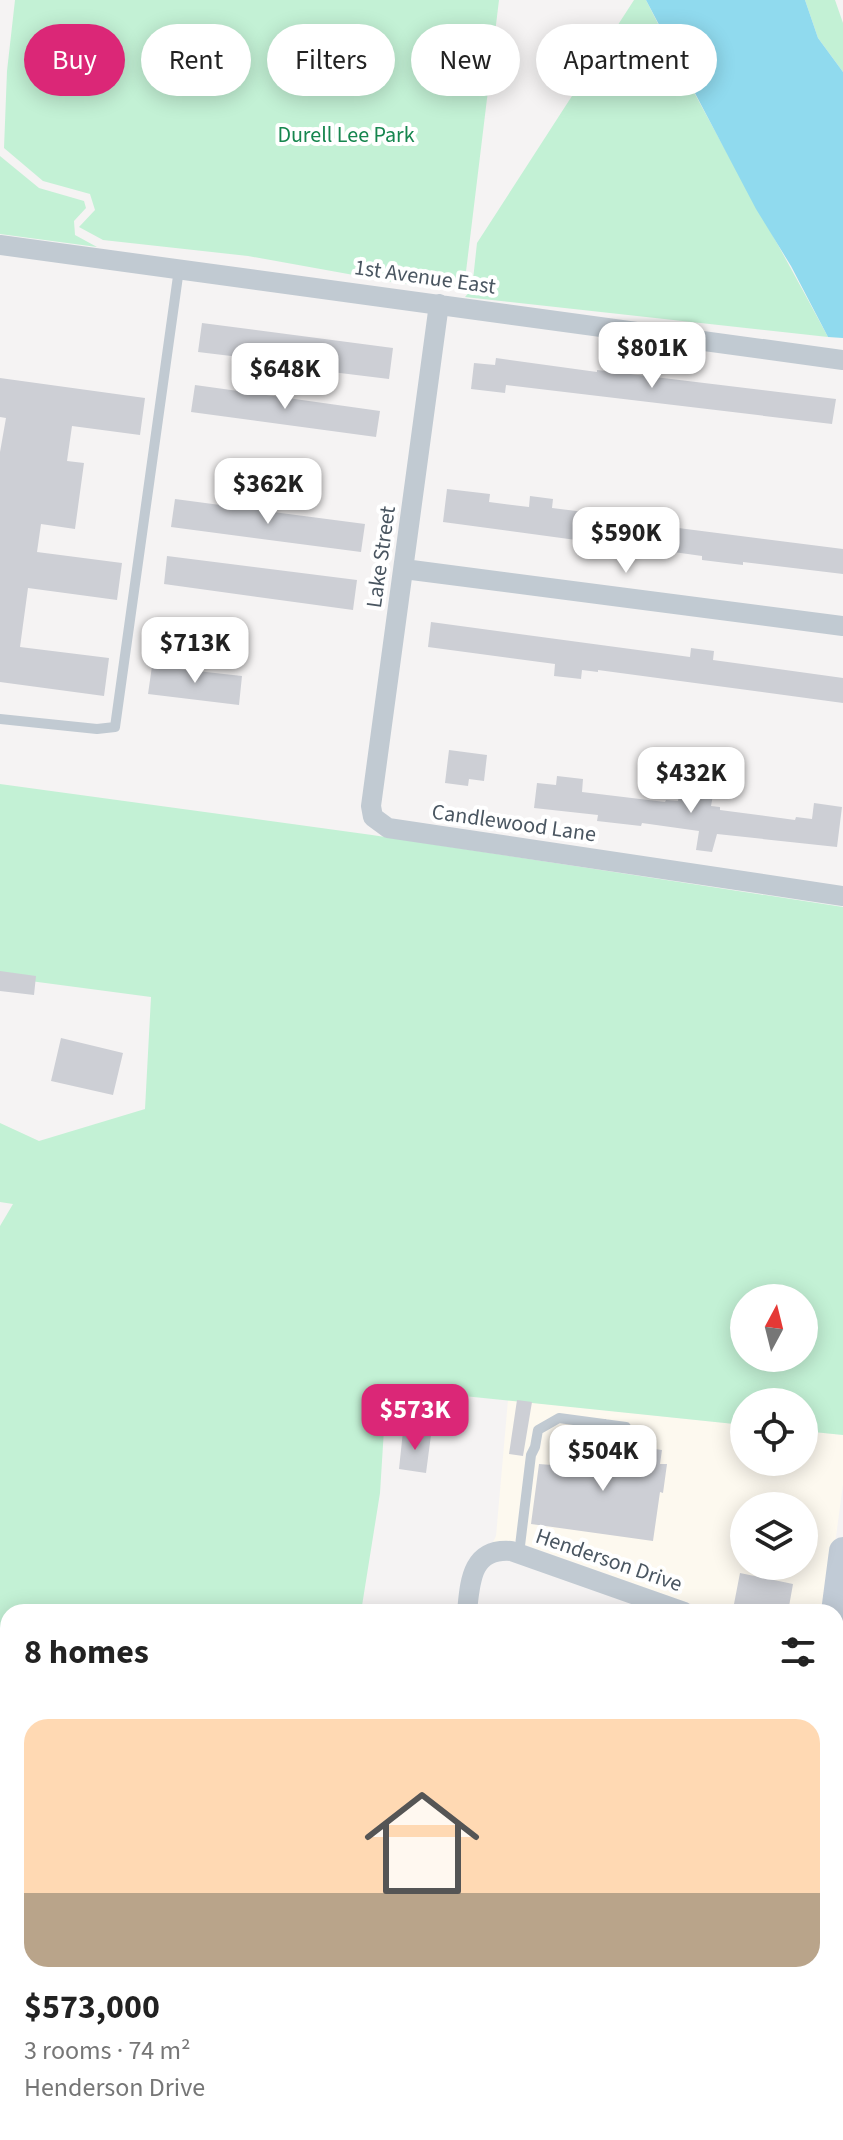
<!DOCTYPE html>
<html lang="en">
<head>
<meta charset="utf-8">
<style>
  :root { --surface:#fff; --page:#f6f6f6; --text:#222; --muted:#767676; --line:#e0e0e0; --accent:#db2777 }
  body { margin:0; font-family:"Source Sans 3",sans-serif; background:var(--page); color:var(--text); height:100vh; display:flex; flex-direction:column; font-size:30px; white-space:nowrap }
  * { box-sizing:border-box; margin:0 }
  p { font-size:26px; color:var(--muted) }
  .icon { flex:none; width:44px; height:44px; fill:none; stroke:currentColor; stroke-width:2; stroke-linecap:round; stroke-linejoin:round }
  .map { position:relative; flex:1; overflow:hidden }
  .drawer { position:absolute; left:0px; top:1604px; width:844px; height:536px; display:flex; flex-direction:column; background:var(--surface); border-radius:24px 24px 0 0; box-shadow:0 4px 20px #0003 }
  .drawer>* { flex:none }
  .hud { position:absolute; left:24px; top:24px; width:796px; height:72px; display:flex; gap:16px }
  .needle { width:52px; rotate:7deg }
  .buttons { position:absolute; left:730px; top:1284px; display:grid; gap:16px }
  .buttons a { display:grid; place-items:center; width:88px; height:88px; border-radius:50%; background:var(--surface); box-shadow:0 4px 20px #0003; font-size:40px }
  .price { position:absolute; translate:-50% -68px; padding:0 18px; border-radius:16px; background:#fff; color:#222; font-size:26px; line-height:52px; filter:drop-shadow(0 2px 4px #0008) }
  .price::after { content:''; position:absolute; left:50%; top:48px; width:24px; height:18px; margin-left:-12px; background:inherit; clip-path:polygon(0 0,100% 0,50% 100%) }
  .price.on { background:var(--accent); color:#fff }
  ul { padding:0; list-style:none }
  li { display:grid; align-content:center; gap:16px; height:424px; padding:0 24px }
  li+li { border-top:2px solid var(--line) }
  li span { display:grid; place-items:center; height:248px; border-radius:24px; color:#555 }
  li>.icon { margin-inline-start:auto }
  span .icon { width:144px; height:144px; fill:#fffc; stroke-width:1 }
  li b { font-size:34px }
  h2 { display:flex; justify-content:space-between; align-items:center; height:96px; padding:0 24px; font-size:34px }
  .tag { padding:0 28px; border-radius:36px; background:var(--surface); box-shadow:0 4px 20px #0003; font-size:28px; line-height:72px }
  .tag.on { background:var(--accent); color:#fff }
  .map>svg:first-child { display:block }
  .commercial { fill:#fdf9ef; fill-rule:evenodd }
  .green { fill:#c3f1d5; fill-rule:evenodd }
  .water { fill:#90daee }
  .building { fill:#cdcfd5 }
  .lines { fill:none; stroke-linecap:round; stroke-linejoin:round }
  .lane { stroke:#c1cad2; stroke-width:10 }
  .street { stroke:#c1cad2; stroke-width:20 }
  .secondary { stroke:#c1cbd6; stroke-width:28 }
  .primary { stroke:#b3c2d1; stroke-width:30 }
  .labels { text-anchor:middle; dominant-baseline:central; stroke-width:8; stroke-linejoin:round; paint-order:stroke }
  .park-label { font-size:22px; fill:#17864f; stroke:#fff }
  .street-label { font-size:22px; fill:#4a5661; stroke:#fff }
</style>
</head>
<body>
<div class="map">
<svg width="843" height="2140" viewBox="0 0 843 2140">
  <rect width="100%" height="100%" fill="#f5f3f3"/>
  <path class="commercial" d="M508,1400L744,1425V1462H804V1431L843,1435V1484L826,1612H714L514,1541L493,1542L496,1536ZM744,1506H804V1566H744Z
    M836,1812L843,1815V2034L836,2032Z
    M2,1830L8,1832V2044L0,2041Z
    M240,2132H505L502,2140H237Z
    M721,2132H819L841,2140H720Z"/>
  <path class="green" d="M15,0H499L464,288L398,283L248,256L103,240L79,227L95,210L90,194L43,181L4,148L7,71Z
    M634,0H646C703,114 768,224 828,337L465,297L472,289L477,243Z
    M805,0H835L843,23V72L818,38Z
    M0,156L39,188L84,201L86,208L74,221L75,235L97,247L0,234Z
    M0,784L372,835L843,907V1435L804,1431V1402H744V1425L415,1391L385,1413L380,1493L361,1612H8V1729L0,1726V1226L13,1204L0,1202V1123L39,1141L145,1109L151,997L0,977ZM744,1298H804V1358H744Z
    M505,2132H721L720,2140H502Z"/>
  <path class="water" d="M646,0H805L818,38L843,72V338L828,337L791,266L756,209Z"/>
  <path class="building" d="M202,323L393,348L389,379L299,368V364L198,352Z
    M496,358L597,372V370L836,399L832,424L506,385L505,393L471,389L474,363L495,365Z
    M0,378L145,398L140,435L72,426L67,461L84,463L75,529L41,524L37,552L122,563L117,600L28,588L20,647L109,658L104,696L0,682V452L6,418L0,417Z
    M195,385L380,411L376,437L191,412Z
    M447,489L490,494L489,502L529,507L530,496L553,499L552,508L617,516L613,545L443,522Z
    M175,499L365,524L361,552L171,527Z
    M655,525L843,549V574L743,562V565L702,560V556L652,549Z
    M167,556L357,580L353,610L164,584Z
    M431,622L690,657L691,648L714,651L713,660L843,678V703L598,670V672L582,670L581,679L554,676L555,664L428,647Z
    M152,666L242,676L239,705L148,694Z
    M449,750L487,755L484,781L469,779L468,786L445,783Z
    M557,776L583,779L582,792L665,802L666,800L678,801L680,790L713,795L711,806L720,807V810L795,820L796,817L812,819L814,803L842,807L837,847L717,834L712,852L696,850L699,831L642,823L641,826L597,821L598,815L534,808L537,783L556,785Z
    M0,971L36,976L34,995L0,991Z
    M61,1038L123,1053L113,1095L51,1081Z
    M517,1400L532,1402L523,1456L509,1454Z
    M403,1431L431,1435L426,1473L399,1469Z
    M581,1439L595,1441L592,1462L598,1468L607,1464L610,1443L662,1450L660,1464H667L663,1493L660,1492L653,1541L531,1524L539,1464L578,1467Z
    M740,1573L793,1584L788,1612L734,1604Z"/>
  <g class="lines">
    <path class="lane" d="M0,719L97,729L115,727L179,269
      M600,1460L605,1424
      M519,1554L531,1455L535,1447L538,1430L559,1418L626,1427
      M738,2140L741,2132"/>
    <path class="street" d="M0,245L843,360
      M439,304L371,806L373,817L388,828L843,896
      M404,569L843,626
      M467,1612C470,1582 471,1548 511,1551L684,1612
      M836,1661L843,1664"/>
    <path class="secondary" d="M835,1612L843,1551"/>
    <path class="primary" d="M0,1776L8,1779
      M836,2086L843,2089"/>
  </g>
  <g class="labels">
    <g class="park-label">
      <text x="346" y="135">Durell Lee Park</text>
    </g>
    <g class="street-label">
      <text transform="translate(425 277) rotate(8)">1st Avenue East</text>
      <text transform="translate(381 557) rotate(-82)">Lake Street</text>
      <text transform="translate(514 823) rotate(8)">Candlewood Lane</text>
      <text transform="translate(609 1560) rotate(19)">Henderson Drive</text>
    </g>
  </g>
</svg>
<div class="buttons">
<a><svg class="needle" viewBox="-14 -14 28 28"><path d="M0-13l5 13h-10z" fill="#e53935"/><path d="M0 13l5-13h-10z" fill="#767676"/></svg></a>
<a><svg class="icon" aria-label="locate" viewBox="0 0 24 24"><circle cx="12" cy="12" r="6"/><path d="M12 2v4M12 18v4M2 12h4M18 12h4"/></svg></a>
<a><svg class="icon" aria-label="layers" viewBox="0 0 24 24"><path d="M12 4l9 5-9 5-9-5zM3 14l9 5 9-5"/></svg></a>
</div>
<b class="price" style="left:652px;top:390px">$801K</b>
<b class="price" style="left:285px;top:411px">$648K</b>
<b class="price" style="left:268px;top:526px">$362K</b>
<b class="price" style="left:626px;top:575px">$590K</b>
<b class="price" style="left:195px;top:685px">$713K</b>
<b class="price" style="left:691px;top:815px">$432K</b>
<b class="price on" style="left:415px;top:1452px">$573K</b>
<b class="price" style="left:603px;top:1493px">$504K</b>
<div class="hud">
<a class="tag on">Buy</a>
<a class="tag">Rent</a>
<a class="tag">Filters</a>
<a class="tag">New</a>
<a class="tag">Apartment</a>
</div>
<section class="drawer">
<h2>8 homes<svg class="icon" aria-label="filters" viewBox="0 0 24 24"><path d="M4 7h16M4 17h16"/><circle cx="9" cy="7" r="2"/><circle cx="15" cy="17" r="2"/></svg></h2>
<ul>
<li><span style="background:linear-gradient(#ffd9b3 70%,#b9a48a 0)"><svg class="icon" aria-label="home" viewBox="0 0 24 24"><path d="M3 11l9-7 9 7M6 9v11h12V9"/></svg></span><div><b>$573,000</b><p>3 rooms · 74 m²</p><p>Henderson Drive</p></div></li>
</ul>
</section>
</div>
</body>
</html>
